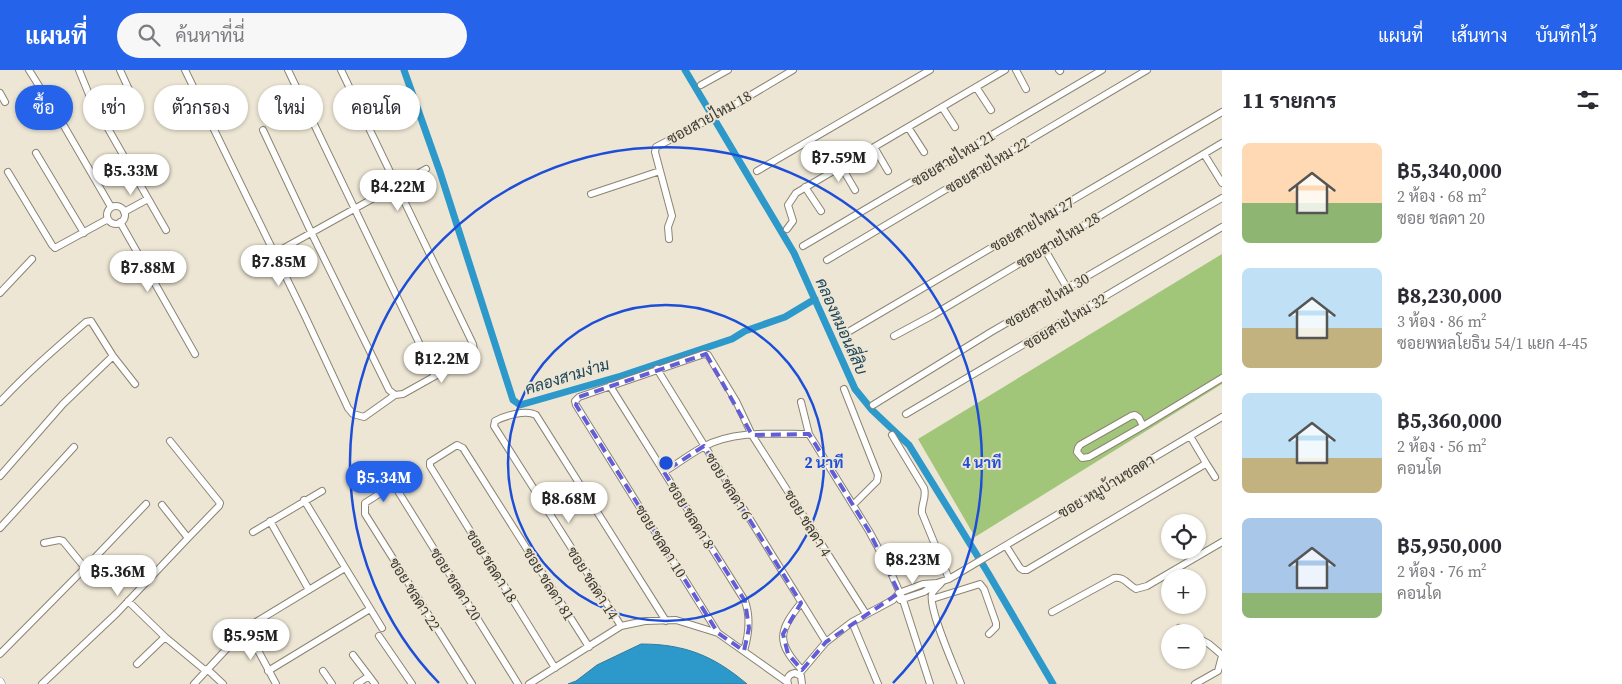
<!DOCTYPE html>
<html lang="th">
<head>
<meta charset="utf-8">
<style>
  :root { --surface:#fff; --page:#f7f7f7; --text:#2b2b33; --muted:#7c7c81; --accent:#2563eb }
  body { margin:0; font-family:"Source Serif 4",Sarabun,serif; background:var(--page); color:var(--text); height:100vh; display:flex; flex-direction:column; font-size:19px; white-space:nowrap }
  * { box-sizing:border-box; margin:0 }
  p { font-size:16px; color:var(--muted) }
  .icon { flex:none; width:28px; height:28px; fill:none; stroke:currentColor; stroke-width:2; stroke-linecap:round; stroke-linejoin:round }
  .map { position:relative; flex:1; overflow:hidden }
  .drawer { display:flex; flex-direction:column; background:var(--surface); width:400px }
  .drawer>* { flex:none }
  .hud { position:absolute; left:15px; top:15px; width:475px; height:45px; display:flex; gap:10px }
  .fabs { position:absolute; left:1161px; top:444px; display:grid; gap:10px }
  .fabs a { display:grid; place-items:center; width:45px; height:45px; border-radius:50%; background:var(--surface); box-shadow:0 1px 4px #0004; font-size:25px }
  .price { position:absolute; translate:-50% -42px; padding:0 11px; border-radius:18px; background:#fff; color:#222; font-size:16px; line-height:32px; filter:drop-shadow(0 1px 2px #0008) }
  .price::after { content:''; position:absolute; left:50%; top:30px; width:15px; height:11px; margin-left:-8px; background:inherit; clip-path:polygon(0 0,100% 0,50% 100%) }
  .price.selected { background:var(--accent); color:#fff }
  ul { padding:0; list-style:none }
  li { display:flex; align-items:center; gap:15px; height:125px; padding:0 20px }
  li span { display:grid; place-items:center; flex:none; width:140px; height:100px; border-radius:8px; color:#555 }
  li>.icon { margin-inline-start:auto }
  span .icon { width:60px; height:60px; fill:#fffc; stroke-width:1 }
  li b { font-size:21px }
  h2 { display:flex; justify-content:space-between; align-items:center; height:60px; padding:0 20px; font-size:21px }
  .tag { padding:0 18px; border-radius:22px; background:var(--surface); box-shadow:0 1px 4px #0004; font-size:18px; line-height:45px }
  .tag.selected { background:var(--accent); color:#fff }
  header { display:flex; align-items:center; gap:30px; box-sizing:border-box; height:70px; padding:0 25px; background:var(--accent); color:#fff }
  header strong { font-size:24px }
  nav { display:flex; gap:28px; margin-inline-start:auto; font-size:18px }
  .search { width:350px; height:45px; background:var(--page); display:flex; align-items:center; gap:12px; box-sizing:border-box; padding:0 18px; border-radius:28px; color:var(--muted); font-size:19px }
  main { display:flex; flex:1; min-height:0 }
  .map>svg:first-child { display:block }
  .green { fill:#a2c679 }
  .water { fill:#2d98ca; stroke:#327c9d }
  .lines { fill:none; stroke-linecap:round; stroke-linejoin:round }
  .canal { stroke:#2d98ca; stroke-width:7 }
  .minor-casing { stroke:#8b8474; stroke-width:8 }
  .tertiary-casing { stroke:#8b8474; stroke-width:9 }
  .minor { stroke:#fff; stroke-width:6 }
  .tertiary { stroke:#fff; stroke-width:8 }
  .marked { fill:none; stroke:#635ed6; stroke-width:4; stroke-dasharray:10 6; stroke-linejoin:round }
  .ring { fill:none; stroke:#1d4ed8; stroke-width:2.5 }
  .labels { text-anchor:middle; dominant-baseline:central; stroke-width:4; stroke-linejoin:round; paint-order:stroke }
  .street-label { font-size:15px; fill:#3e3c35; stroke:#ede6d4 }
  .water-label { font-size:16px; font-style:italic; fill:#1b455b; stroke:#ede6d4 }
  .centre { fill:#1d4ed8; stroke:#ede6d4; stroke-width:2.5 }
  .ring-label { font-size:15px; text-anchor:middle; font-weight:bold; fill:#1d4ed8; stroke:#ede6d4; stroke-width:4; stroke-linejoin:round; paint-order:stroke }
</style>
</head>
<body>
<header>
<strong>แผนที่</strong>
<div class="search"><svg class="icon" aria-label="search" viewBox="0 0 24 24"><circle cx="10" cy="10" r="6"/><path d="M15 15l6 6"/></svg>ค้นหาที่นี่</div>
<nav><a>แผนที่</a><a>เส้นทาง</a><a>บันทึกไว้</a></nav>
</header>
<main>
<div class="map">
<svg width="1222" height="614" viewBox="0 0 1222 614">
  <rect width="100%" height="100%" fill="#ede6d4"/>
  <path class="green" d="M1222,184V314L975,467L918,369Z"/>
  <path class="water" d="M641,574C685,574 714,586 747,614H568L576,611L597,595Z"/>
  <g class="lines">
    <path class="canal" d="M404,0L440,102L513,330L520,335L621,306L732,269L745,261L785,247L815,229
      M685,0L794,183L855,319L872,340L909,375L988,503L1053,614"/>
    <defs>
      <path id="minor" d="M29,0L64,56L111,137
        M79,0L90,27L166,160
        M120,0L131,24
        M185,0L305,246L348,338L353,344L364,347L395,325L403,324L469,287L474,280L473,274L341,0
        M288,0L435,306
        M1016,0L1026,19
        M1059,0L1060,1
        M701,15L728,0
        M976,17L991,40
        M0,23L5,32
        M942,37L955,57
        M908,57L924,82
        M263,60L312,164L389,320L395,325
        M874,77L888,101
        M36,83L84,163
        M1204,84L1222,113
        M841,96L855,120
        M757,101L930,0
        M8,102L52,175L55,178L108,149
        M805,117L821,141
        M591,124L660,101
        M107 145a9 9 0 1 1 18 0a9 9 0 1 1-18 0Z
        M124,142L148,129
        M120,152L195,284
        M787,159L793,151L788,135L796,123L1005,0
        M669,169L668,157L672,146L671,142L655,82L656,77L719,44L793,0
        M803,176L1102,0
        M1044,178L1067,218
        M275,183L426,99
        M827,190L1147,0
        M0,223L32,189
        M843,265L1222,42
        M894,266L933,245L1222,73
        M657,299L826,572
        M610,316L745,531C751,548 749,564 744,581
        M844,319L878,405L877,411L853,435
        M0,332C27,303 56,278 86,252L91,251L113,286L135,314
        M801,332L809,364L869,461L888,496L903,530L930,614
        M873,335L991,262L1222,128
        M906,344L1222,157
        M1143,356L1139,348L1135,345L1131,346L1080,375L1078,378L1077,382L1082,388L1089,387L1143,356L1222,308
        M892,365L924,418C927,427 921,434 922,443L949,509
        M170,371L220,433L219,436L188,468
        M1206,393L1215,407
        M664,402C677,394 690,384 703,377C734,360 775,364 809,364
        M0,406L63,334L113,286
        M304,430L382,558
        M270,451L309,520
        M0,458L74,377
        M253,462L322,421
        M44,473L59,470L63,471L85,498
        M1006,476L1020,498L1023,500H1027L1202,396L1206,393L1190,366
        M942,512C939,516 933,520 932,524C928,539 955,598 961,614
        M932,529L980,514L984,519L996,553V557L989,564
        M900,530L924,522L936,514
        M128,531L165,567L206,601
        M801,533C778,561 776,573 802,600
        M1052,542L1114,508C1124,506 1128,515 1136,519L1147,516L1222,472
        M852,552L878,614
        M621,556L494,356L495,351C505,346 526,339 536,345L666,551
        M246,558L276,614
        M1179,558L1188,562
        M718,563L576,335L575,331L579,327L704,284L708,285L736,331L752,365L866,544
        M379,566L412,614
        M1198,568L1209,574L1222,585
        M0,584L85,498L146,434
        M353,585L375,614
        M137,594L165,567
        M555,598L430,396V392L457,375L463,378L589,577
        M207,599L223,614
        M268,601L370,539
        M323,601L332,614
        M799,604L826,572L852,552L893,530L899,523L923,514L937,513L949,509L1222,347
        M42,614L117,543L188,468L162,435
        M194,614L246,558L345,498
        M357,614L369,606
        M472,614L365,444V433L390,417L393,416L396,418L518,614
        M529,614L621,556L645,551L676,550L718,563L787,612
        M788,614C786,608 789,604 795,603L801,606L802,614
        M1195,614L1218,601L1222,586"/>
      <path id="tertiary" d="M0,612L1,614"/>
    </defs>
    <use href="#minor" class="minor-casing"/>
    <use href="#tertiary" class="tertiary-casing"/>
    <use href="#minor" class="minor"/>
    <use href="#tertiary" class="tertiary"/>
  </g>
  <path class="marked" d="M706,284L752,365L809,364L869,461L899,523L826,572L802,600L788,584L783,564L801,533L704,376L664,402L745,531L749,558L744,581L718,563L576,335L579,327Z"/>
  <g class="ring">
    <circle cx="666" cy="393" r="158"/>
    <path d="M439 613A316 316 0 1 1 893 613"/>
  </g>
  <g class="labels">
    <g class="street-label">
      <text transform="translate(709 47) rotate(-29)">ซอยสายไหม 18</text>
      <text transform="translate(953 88) rotate(-31)">ซอยสายไหม 21</text>
      <text transform="translate(987 95) rotate(-31)">ซอยสายไหม 22</text>
      <text transform="translate(1032 154) rotate(-30)">ซอยสายไหม 27</text>
      <text transform="translate(1058 170) rotate(-31)">ซอยสายไหม 28</text>
      <text transform="translate(1047 230) rotate(-30)">ซอยสายไหม 30</text>
      <text transform="translate(1065 251) rotate(-31)">ซอยสายไหม 32</text>
      <text transform="translate(729 416) rotate(58)">ซอย ชลดา 6</text>
      <text transform="translate(1106 416) rotate(-31)">ซอย หมูบ้านชลดา</text>
      <text transform="translate(691 445) rotate(58)">ซอย ชลดา 8</text>
      <text transform="translate(808 453) rotate(58)">ซอย ชลดา 4</text>
      <text transform="translate(661 471) rotate(58)">ซอย ชลดา 10</text>
      <text transform="translate(492 496) rotate(58)">ซอย ชลดา 18</text>
      <text transform="translate(593 513) rotate(58)">ซอย ชลดา 14</text>
      <text transform="translate(456 514) rotate(58)">ซอย ชลดา 20</text>
      <text transform="translate(549 514) rotate(58)">ซอย ชลดา 81</text>
      <text transform="translate(415 524) rotate(58)">ซอย ชลดา 22</text>
    </g>
    <g class="water-label">
      <text transform="translate(842 256) rotate(66)">คลองหมอนสี่สิบ</text>
      <text transform="translate(567 306) rotate(-17)">คลองสามง่าม</text>
    </g>
  </g>
  <circle cx="666" cy="393" r="8" class="centre"/>
  <g class="ring-label">
    <text x="824" y="398">2 นาที</text>
    <text x="982" y="398">4 นาที</text>
  </g>
</svg>
<div class="fabs">
<a><svg class="icon" aria-label="locate" viewBox="0 0 24 24"><circle cx="12" cy="12" r="6"/><path d="M12 2v4M12 18v4M2 12h4M18 12h4"/></svg></a>
<a>+</a>
<a>−</a>
</div>
<b class="price" style="left:839px;top:113px">฿7.59M</b>
<b class="price" style="left:131px;top:126px">฿5.33M</b>
<b class="price" style="left:398px;top:142px">฿4.22M</b>
<b class="price" style="left:279px;top:217px">฿7.85M</b>
<b class="price" style="left:148px;top:223px">฿7.88M</b>
<b class="price" style="left:442px;top:314px">฿12.2M</b>
<b class="price selected" style="left:384px;top:433px">฿5.34M</b>
<b class="price" style="left:569px;top:454px">฿8.68M</b>
<b class="price" style="left:913px;top:515px">฿8.23M</b>
<b class="price" style="left:118px;top:527px">฿5.36M</b>
<b class="price" style="left:251px;top:591px">฿5.95M</b>
<div class="hud">
<a class="tag selected">ซื้อ</a>
<a class="tag">เช่า</a>
<a class="tag">ตัวกรอง</a>
<a class="tag">ใหม่</a>
<a class="tag">คอนโด</a>
</div>
</div>
<section class="drawer">
<h2>11 รายการ<svg class="icon" aria-label="filters" viewBox="0 0 24 24"><path d="M4 7h16M4 17h16"/><circle cx="9" cy="7" r="2"/><circle cx="15" cy="17" r="2"/></svg></h2>
<ul>
<li><span style="background:linear-gradient(#ffd9b3 60%,#8fb573 0)"><svg class="icon" aria-label="home" viewBox="0 0 24 24"><path d="M3 11l9-7 9 7M6 9v11h12V9"/></svg></span><div><b>฿5,340,000</b><p>2 ห้อง · 68 m²</p><p>ซอย ชลดา 20</p></div></li>
<li><span style="background:linear-gradient(#bfe0f5 60%,#c2b280 0)"><svg class="icon" aria-label="home" viewBox="0 0 24 24"><path d="M3 11l9-7 9 7M6 9v11h12V9"/></svg></span><div><b>฿8,230,000</b><p>3 ห้อง · 86 m²</p><p>ซอยพหลโยธิน 54/1 แยก 4-45</p></div></li>
<li><span style="background:linear-gradient(#bfe0f5 65%,#c2b280 0)"><svg class="icon" aria-label="home" viewBox="0 0 24 24"><path d="M3 11l9-7 9 7M6 9v11h12V9"/></svg></span><div><b>฿5,360,000</b><p>2 ห้อง · 56 m²</p><p>คอนโด</p></div></li>
<li><span style="background:linear-gradient(#a9c7e8 75%,#8fb573 0)"><svg class="icon" aria-label="home" viewBox="0 0 24 24"><path d="M3 11l9-7 9 7M6 9v11h12V9"/></svg></span><div><b>฿5,950,000</b><p>2 ห้อง · 76 m²</p><p>คอนโด</p></div></li>
</ul>
</section>
</main>
</body>
</html>
